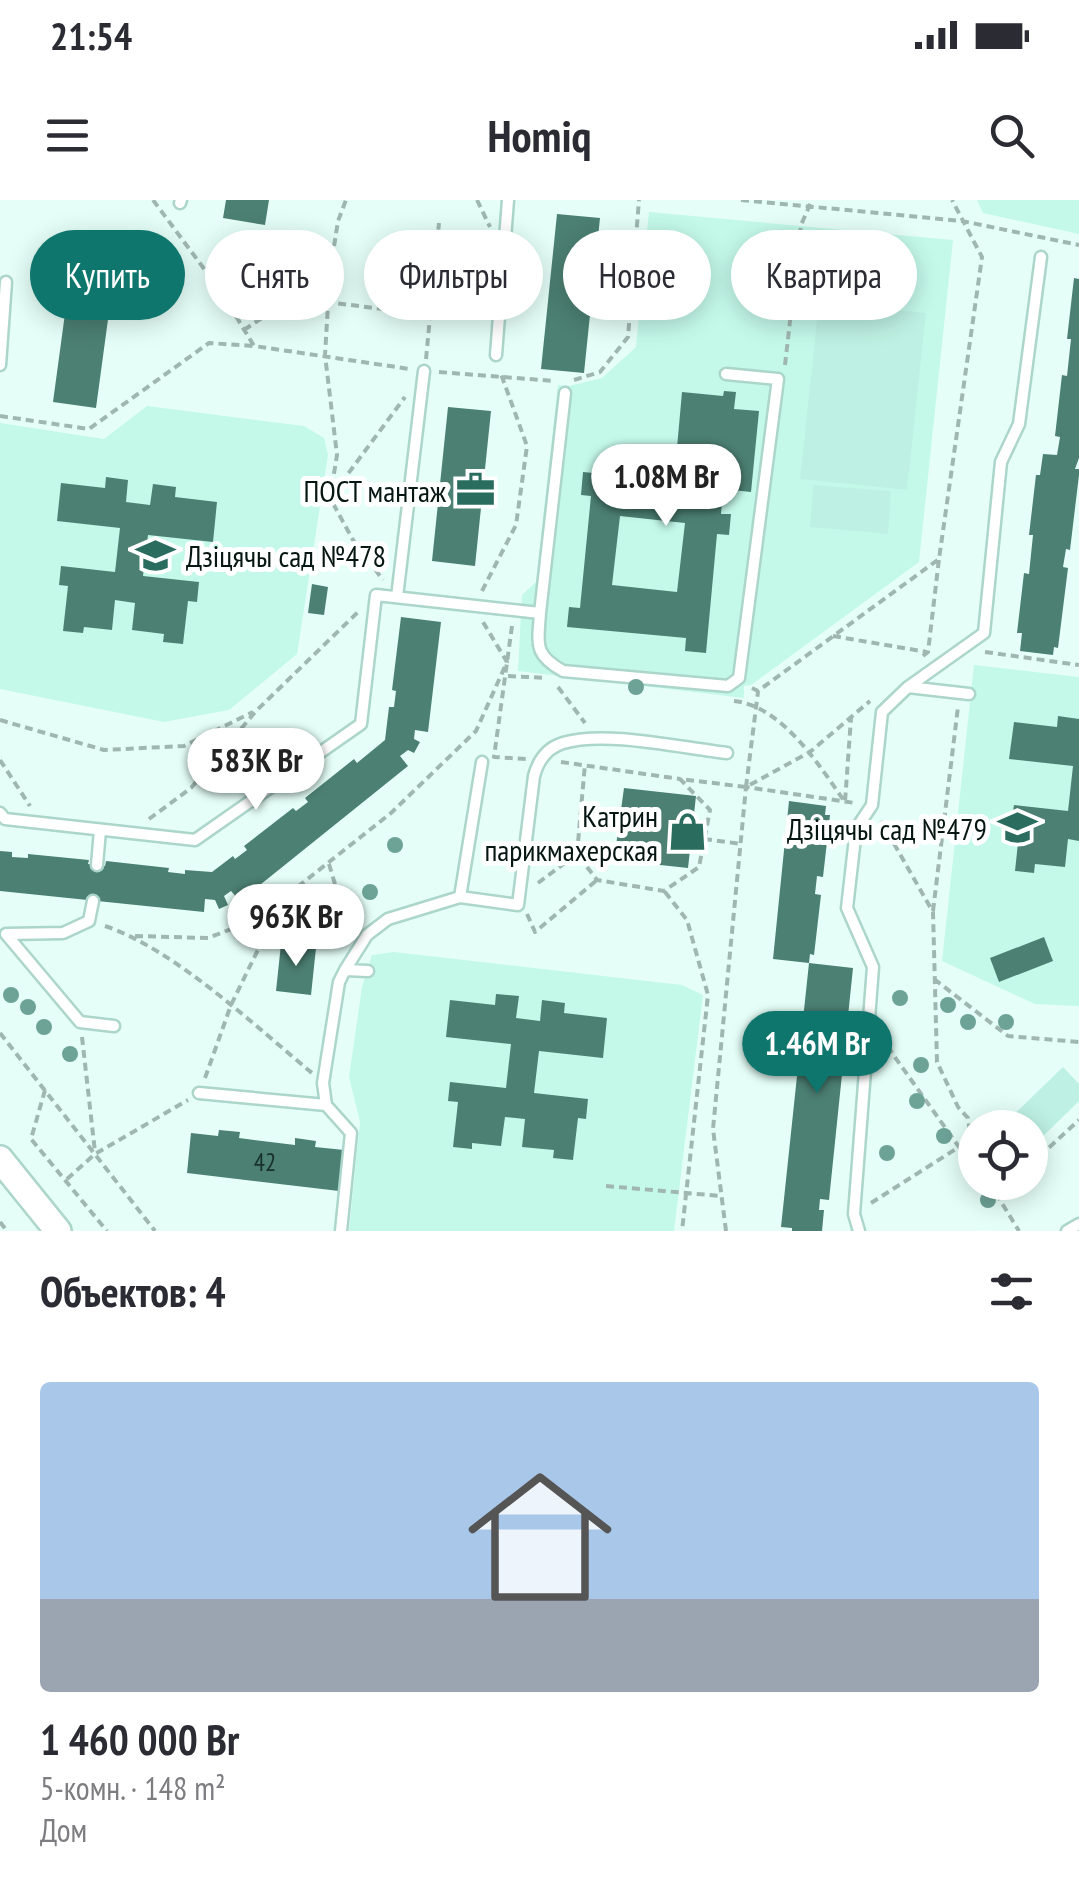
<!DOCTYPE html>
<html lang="ru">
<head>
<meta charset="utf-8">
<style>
  :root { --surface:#fff; --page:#f2f2f3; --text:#2b2b33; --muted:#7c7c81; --accent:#0f766e }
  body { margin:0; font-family:"PT Sans Narrow",sans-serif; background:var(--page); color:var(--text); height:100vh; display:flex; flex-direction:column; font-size:38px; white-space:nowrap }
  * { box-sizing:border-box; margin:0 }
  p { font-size:32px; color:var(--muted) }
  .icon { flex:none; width:55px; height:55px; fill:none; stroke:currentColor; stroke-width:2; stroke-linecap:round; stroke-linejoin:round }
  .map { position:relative; height:1031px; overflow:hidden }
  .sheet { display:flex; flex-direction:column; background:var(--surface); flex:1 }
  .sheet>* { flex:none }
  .hud { position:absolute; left:30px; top:30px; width:1020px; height:90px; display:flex; gap:20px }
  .fabs { position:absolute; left:958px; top:910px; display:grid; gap:20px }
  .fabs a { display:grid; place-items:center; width:90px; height:90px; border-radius:50%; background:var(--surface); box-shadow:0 5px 25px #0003; font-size:50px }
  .price { position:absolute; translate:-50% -85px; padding:0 22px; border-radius:35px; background:#fff; color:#222; font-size:32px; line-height:65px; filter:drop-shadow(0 2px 5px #0008) }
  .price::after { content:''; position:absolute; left:50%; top:60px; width:30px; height:22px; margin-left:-15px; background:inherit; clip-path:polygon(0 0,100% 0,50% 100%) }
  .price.active { background:var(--accent); color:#fff }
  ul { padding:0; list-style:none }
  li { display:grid; align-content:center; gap:20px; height:530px; padding:0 40px }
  li span { display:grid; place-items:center; height:310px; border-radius:10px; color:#555 }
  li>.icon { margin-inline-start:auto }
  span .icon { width:180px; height:180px; fill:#fffc; stroke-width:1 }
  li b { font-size:42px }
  h2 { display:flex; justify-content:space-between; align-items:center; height:120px; padding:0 40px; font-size:42px }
  .pill { padding:0 35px; border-radius:45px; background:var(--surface); box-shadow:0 5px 25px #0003; font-size:35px; line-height:90px }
  .pill.active { background:var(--accent); color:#fff }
  .status { display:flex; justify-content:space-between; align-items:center; height:70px; padding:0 50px; background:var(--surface); direction:ltr }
  .status svg { height:28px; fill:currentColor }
  header { display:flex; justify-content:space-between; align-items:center; height:130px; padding:0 40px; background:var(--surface); font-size:45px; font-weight:700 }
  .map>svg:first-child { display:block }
  .built { fill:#c4f9ea }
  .park { fill:#bef1e3 }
  .building { fill:#4c8073; fill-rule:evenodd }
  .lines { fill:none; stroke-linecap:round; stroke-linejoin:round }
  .service-casing { stroke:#acd6ca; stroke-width:15 }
  .tertiary-casing { stroke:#acd6ca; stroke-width:30 }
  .path { stroke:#a0b7b1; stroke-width:4; stroke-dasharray:8 5; stroke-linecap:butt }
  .service { stroke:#fff; stroke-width:10 }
  .tertiary { stroke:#fff; stroke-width:25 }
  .tree { fill:#6da297 }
  .labels { text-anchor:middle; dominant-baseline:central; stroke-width:10; stroke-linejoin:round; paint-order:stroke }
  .number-label { font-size:25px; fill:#18302a }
  .poi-label { font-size:30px; fill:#061612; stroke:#fff; text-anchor:end }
</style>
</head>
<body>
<div class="status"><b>21:54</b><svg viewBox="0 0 49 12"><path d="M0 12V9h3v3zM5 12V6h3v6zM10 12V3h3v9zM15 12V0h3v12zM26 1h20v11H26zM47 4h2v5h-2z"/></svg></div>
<header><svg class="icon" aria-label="menu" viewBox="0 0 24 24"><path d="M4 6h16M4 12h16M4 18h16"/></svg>Homiq<svg class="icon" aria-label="search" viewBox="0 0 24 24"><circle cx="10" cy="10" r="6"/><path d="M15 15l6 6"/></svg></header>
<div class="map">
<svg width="1079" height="1031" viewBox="0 0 1079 1031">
  <rect width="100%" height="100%" fill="#e5fff8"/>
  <path class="built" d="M977,0H1079V34L983,13Z
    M649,12L953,40L919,362L751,485L744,486V498L518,471L522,395L536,382L558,185L569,186L602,178L636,147Z
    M147,206L304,226L324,238L328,255L297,454L229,510L164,522L0,489V223L104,239Z
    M974,465L1079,477V806L1035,804L942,761Z
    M394,752L682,785L703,795L674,1031H349L360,922L349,877L362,787L372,755Z"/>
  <path class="park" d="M756,36L783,39L778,95L751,92Z
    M819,102L926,113L907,290L800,279Z
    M813,285L891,291L888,334L810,327Z
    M1063,867L1079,884V901L1030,949V928L1002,926Z"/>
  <path class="building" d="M226,0H269L265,25L223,18Z
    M557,14L600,18L584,173L541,169Z
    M74,47L117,53L96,208L53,202Z
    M1074,78L1079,79V258L1075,269H1079V275L1070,350L1066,349L1063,367L1068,368L1058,448L1054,447L1053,455L1020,451L1022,433H1017L1024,373L1029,374L1033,335H1029L1036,275H1040L1043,254L1057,255L1060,237L1055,236L1062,175L1067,176L1071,139H1067Z
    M724,191L736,192L734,209L759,211L751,292L723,289L721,314H731L729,335L717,334L706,453L685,451L686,438L567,427L569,407L580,408L591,296L581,295L583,272L679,281L680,271L675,270L682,192L723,196ZM620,316L685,323L677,392L612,385Z
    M448,207L491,211L475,366L432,361Z
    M106,277L128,280L126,302L150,305L153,284L176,287L175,297L217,302L213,342L148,335L143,376L199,382L197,402L188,401L183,444L163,442L164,434L132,430L135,403L115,400L112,430L84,427L83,433L63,431L68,386L59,385L61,366L115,372L120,328L57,321L61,283L105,288Z
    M312,384L328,387L324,415L308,413Z
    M401,417L441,422L428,532L415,530L414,539L420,542L414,553L408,550L400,556L408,566L240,701L231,691L224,696L228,705L219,709L215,700L205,699L204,712L0,691V651L12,652V657L28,658V654L89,660L88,664L105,666L106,661L169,668L168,672L185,674V670L212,672L233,656L235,659L247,650L244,646L293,608L296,611L308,602L305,598L354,559L357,563L385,540L389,507H394L396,491L392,490Z
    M1058,516L1079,519V641L1068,639L1065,667L1035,664L1034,673L1015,671L1020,624L1011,623L1014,605L1068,611L1073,566L1009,559L1014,522L1057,527Z
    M624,588L696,596L688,668L614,660Z
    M789,601L826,606L825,615H830L823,677L817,676L815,694L821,695L814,755L810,754L809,763L773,759Z
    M1044,737L1053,761L999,782L990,758Z
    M281,744L316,748L311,795L276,791Z
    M809,763L853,768L829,1000L820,999L819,1010H824L822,1031H792V1028L781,1027Z
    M496,794L519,796L516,818L540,821L542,800L565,803L564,813L607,818L603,858L539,851L534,893L588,899L586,919L578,918L573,960L553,958L554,950L522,947L525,919L505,917L501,946L472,943V949L453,947L458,902L448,901L450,882L506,888L511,844L446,837L450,800L495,805Z
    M219,930L240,932L239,938L295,945V938L316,941L315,947L344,950L339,991L187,973L191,933L218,936Z"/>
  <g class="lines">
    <defs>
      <path id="service" d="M180,3L181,0
        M496,155L508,0
        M0,165L6,82
        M397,397L424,171
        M540,413L565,193
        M908,487L969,494
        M0,613L5,619L195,640L361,524L376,395L540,413C538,444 533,454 563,471L728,486L739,478L778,179L726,174
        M97,665L100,630
        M460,697L482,562
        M6,734L80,822L114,826
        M6,734L63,733L89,721L93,701
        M345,770L367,735L388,719L460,697L518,705L534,576C538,561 547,548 563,543C605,530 682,548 727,553
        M199,893L326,905L351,933L341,1031
        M326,905L323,883L339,782L345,770L368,771
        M859,1031L854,1014L873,767L847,708L856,629L872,605L882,512L908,487L984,433L1001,262L1019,224L1041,57
        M1067,1031L1079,1024"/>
      <path id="tertiary" d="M0,959L58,1031"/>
    </defs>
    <use href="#service" class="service-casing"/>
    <use href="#tertiary" class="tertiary-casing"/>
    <path class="path" d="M153,0L222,93L254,146L410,169
      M477,0L490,27
      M741,0L962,21L1079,45
      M330,72L325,155L337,255L330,298L353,340L383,380
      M222,93L288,103L327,102L430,115L486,112
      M244,130L330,72L338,21L346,0
      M426,159L439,23
      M785,165L801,25L812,0
      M439,172L554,181
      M574,180L600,172L628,137L639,0
      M0,216L89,229L209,143L254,146
      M333,294L405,197
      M482,391L516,325L527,246L501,174
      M512,426L494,557L527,559
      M833,436L927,452
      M985,452L1079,465
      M923,456L928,452L939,359
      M508,476L546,478
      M558,487L585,523
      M752,488L758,491L939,359L982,57L952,0
      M734,501C782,506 819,565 845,602L851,518
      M0,520L104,550L184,546L253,512
      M0,560L30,606
      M561,562L680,579
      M746,587L758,492
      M149,619L191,588L256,511L358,412
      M881,621L933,712L937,862L958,907L968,918L970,934L959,947L882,839
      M704,639L742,644
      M577,654L585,564
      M329,664L349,731
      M538,683L577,654L597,680L664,691L699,667L710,610L680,579L746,587L810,552L870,501
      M665,692L687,720L708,795L682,1031
      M933,711L958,507
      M527,714L535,732L597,680
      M257,719L391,613L476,531L507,462L483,422
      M105,726C174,749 255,826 312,873
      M135,736L208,738L257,719L350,730
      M934,779L1008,836L1079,842
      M0,833L155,1031
      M82,837L95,952
      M205,878L231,805L272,721
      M45,890L31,939L107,1031
      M1030,965L1079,920
      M67,979L95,954L188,900
      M989,982L1019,1031
      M606,986L721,996
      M999,994L1012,982
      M871,1003L959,947L975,966
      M0,1022L7,1031
      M726,1031L713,929L746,587L855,603"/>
    <use href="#service" class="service"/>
    <use href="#tertiary" class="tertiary"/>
  </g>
  <g class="tree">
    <circle cx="636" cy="487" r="8"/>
    <circle cx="395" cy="645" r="8"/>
    <circle cx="370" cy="692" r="8"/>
    <circle cx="11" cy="795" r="8"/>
    <circle cx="900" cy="798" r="8"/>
    <circle cx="948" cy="805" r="8"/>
    <circle cx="28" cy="807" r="8"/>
    <circle cx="968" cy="822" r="8"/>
    <circle cx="1006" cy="822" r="8"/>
    <circle cx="44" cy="827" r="8"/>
    <circle cx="70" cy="854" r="8"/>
    <circle cx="921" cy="865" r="8"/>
    <circle cx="917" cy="901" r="8"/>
    <circle cx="944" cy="936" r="8"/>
    <circle cx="887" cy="953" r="8"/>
    <circle cx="988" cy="1000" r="8"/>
  </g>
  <defs>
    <symbol id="office-bare" viewBox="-9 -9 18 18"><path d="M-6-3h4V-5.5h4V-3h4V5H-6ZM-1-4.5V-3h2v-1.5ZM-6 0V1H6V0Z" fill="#2a6d5e" stroke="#fff" stroke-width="2.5" paint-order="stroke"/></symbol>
    <symbol id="school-bare" viewBox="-9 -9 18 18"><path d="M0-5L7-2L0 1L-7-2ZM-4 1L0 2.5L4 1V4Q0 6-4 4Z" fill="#2a6d5e" stroke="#fff" stroke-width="2.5" paint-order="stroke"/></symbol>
    <symbol id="shop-bare" viewBox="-9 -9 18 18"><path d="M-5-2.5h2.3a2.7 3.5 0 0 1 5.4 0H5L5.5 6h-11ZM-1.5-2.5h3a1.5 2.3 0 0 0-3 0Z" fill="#2a6d5e" stroke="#fff" stroke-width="2.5" paint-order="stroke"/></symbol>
  </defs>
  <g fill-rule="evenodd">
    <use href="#office-bare" x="448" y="262" width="55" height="55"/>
    <use href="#school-bare" x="128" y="328" width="55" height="55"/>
    <use href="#school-bare" x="990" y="600" width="55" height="55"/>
    <use href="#shop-bare" x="660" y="604" width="55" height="55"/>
  </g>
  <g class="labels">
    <g class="number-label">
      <text x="265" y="962">42</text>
    </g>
    <g class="poi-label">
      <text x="446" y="290">ПОСТ мантаж</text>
      <text x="186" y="355" text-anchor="start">Дзіцячы сад №478</text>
      <text x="658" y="615">Катрин<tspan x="658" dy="34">парикмахерская</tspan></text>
      <text x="987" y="628">Дзіцячы сад №479</text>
    </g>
  </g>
</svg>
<div class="fabs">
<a><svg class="icon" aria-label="locate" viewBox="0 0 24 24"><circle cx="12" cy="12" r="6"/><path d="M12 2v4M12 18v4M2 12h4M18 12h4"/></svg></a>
</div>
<b class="price" style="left:666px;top:329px">1.08M Br</b>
<b class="price" style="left:256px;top:613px">583K Br</b>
<b class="price" style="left:296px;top:769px">963K Br</b>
<b class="price active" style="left:817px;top:896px">1.46M Br</b>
<div class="hud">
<a class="pill active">Купить</a>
<a class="pill">Снять</a>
<a class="pill">Фильтры</a>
<a class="pill">Новое</a>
<a class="pill">Квартира</a>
</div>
</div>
<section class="sheet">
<h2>Объектов: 4<svg class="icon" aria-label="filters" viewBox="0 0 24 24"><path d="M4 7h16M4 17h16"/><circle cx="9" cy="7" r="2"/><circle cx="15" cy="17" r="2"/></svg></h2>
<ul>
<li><span style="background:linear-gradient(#a9c7e8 70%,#9aa5b1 0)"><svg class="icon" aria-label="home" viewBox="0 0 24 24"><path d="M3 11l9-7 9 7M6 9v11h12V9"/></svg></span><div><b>1 460 000 Br</b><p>5-комн. · 148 m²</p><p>Дом</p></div></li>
</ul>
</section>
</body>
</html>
